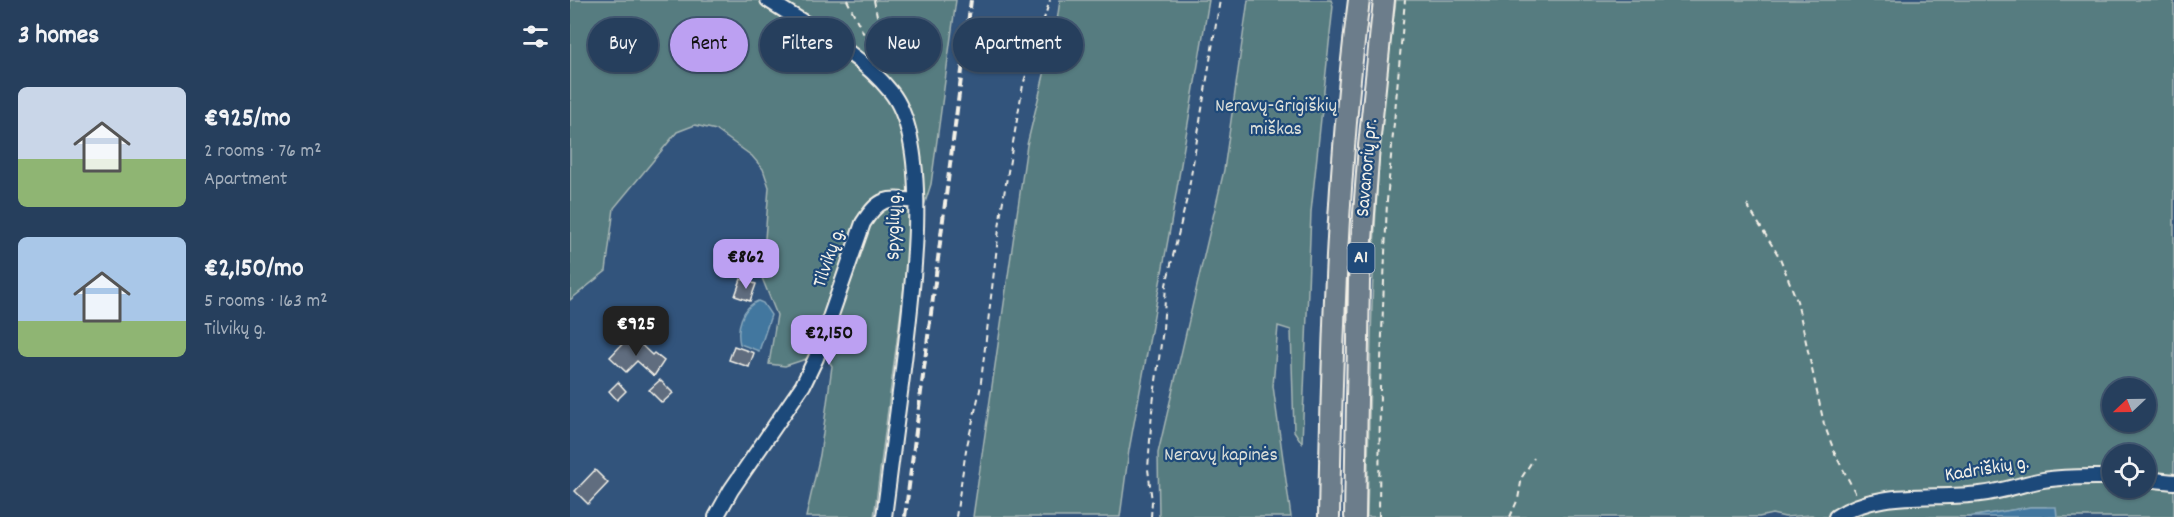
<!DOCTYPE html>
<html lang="en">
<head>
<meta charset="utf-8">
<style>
  :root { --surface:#263f5d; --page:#2e4663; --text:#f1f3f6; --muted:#a4afbc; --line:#425872; --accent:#bca0f2 }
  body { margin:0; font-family:Dekko,sans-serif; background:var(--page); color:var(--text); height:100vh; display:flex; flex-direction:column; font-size:22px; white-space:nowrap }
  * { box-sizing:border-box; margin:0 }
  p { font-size:20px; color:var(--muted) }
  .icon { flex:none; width:33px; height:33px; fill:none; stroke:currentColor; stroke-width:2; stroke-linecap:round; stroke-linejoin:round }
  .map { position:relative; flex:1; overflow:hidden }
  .side { display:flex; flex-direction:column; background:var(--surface); width:570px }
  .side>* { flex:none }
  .guide { position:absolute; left:18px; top:18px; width:570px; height:54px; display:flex; gap:12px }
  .needle { width:39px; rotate:248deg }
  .controls { position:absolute; left:1532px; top:378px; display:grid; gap:12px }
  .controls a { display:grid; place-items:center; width:54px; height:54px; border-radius:50%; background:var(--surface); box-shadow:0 2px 4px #0004,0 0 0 2px var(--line); font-size:30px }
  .price { position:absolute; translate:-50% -51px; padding:0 14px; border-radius:12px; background:var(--accent); color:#111; font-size:20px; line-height:39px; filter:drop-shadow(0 2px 3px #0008) }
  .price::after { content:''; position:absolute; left:50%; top:36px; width:18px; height:14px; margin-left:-9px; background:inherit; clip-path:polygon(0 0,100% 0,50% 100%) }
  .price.selected { background:#222; color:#fff }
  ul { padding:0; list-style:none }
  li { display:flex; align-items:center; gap:18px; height:150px; padding:0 18px }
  li span { display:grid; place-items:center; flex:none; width:168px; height:120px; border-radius:9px; color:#555 }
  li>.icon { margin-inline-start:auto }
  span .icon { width:72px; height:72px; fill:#fffc; stroke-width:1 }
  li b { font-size:26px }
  h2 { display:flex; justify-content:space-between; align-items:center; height:72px; padding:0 18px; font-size:26px }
  .chip { padding:0 21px; border-radius:27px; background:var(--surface); box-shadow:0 2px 4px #0004,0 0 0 2px var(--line); font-size:21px; line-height:54px }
  .chip.selected { background:var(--accent); color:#111 }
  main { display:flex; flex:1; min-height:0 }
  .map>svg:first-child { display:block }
  .green { fill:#577b80; stroke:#a6b6b4; stroke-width:1.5; fill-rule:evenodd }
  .water { fill:#42779f; stroke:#89a8bc; stroke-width:1.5 }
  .building { fill:#606d7f; stroke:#f4f1e8; stroke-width:1.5 }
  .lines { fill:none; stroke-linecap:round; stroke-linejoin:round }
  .minor-casing { stroke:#f4f1e8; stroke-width:18 }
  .highway-casing { stroke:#f4f1e8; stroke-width:24 }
  .path { stroke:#f4f1e8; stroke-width:2; stroke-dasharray:6 4.5; stroke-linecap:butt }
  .minor { stroke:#1f4a7a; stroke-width:14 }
  .highway { stroke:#6c7d8b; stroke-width:20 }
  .rail { stroke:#f4f1e8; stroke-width:4; stroke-dasharray:9 4.5; stroke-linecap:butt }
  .labels { text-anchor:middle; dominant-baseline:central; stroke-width:4.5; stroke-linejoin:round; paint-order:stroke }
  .shield { fill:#1f4a7a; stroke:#b4bfc7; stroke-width:1.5 }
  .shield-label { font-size:18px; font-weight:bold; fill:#f4f1e8 }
  .park-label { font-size:20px; fill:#dcdfd8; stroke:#1f4a7a }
  .street-label { font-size:20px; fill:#f4f1e8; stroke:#1f4a7a }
</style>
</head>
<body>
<main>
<section class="side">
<h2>3 homes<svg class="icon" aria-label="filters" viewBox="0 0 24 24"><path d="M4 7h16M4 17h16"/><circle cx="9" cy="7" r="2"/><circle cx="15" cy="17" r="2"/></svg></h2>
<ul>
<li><span style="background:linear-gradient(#c9d6e8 60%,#8fb573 0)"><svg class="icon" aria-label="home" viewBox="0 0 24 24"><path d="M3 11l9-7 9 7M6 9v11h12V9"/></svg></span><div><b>€925/mo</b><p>2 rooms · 76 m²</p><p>Apartment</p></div></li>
<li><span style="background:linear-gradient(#a9c7e8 70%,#8fb573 0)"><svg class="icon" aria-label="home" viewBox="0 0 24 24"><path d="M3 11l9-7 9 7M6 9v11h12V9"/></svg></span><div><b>€2,150/mo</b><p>5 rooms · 163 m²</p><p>Tilvikų g.</p></div></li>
</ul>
</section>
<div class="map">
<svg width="1604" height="517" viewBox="0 0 1604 517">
  <rect width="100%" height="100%" fill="#32547c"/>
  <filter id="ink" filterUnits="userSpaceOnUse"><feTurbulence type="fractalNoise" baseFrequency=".0167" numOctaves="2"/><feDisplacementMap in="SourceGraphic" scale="12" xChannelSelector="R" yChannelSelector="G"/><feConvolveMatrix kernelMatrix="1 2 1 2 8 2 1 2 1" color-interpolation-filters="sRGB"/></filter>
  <g filter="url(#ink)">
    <path class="green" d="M0,0H386L361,184L338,256L304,517H236L250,455L262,366L254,353L215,366L199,364L207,315L192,278L199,187L193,169L182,156L146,130L125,125L107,132L44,208L36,271L0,300Z
      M490,0H639L600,229L559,450L550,517H403L457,145L487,21Z
      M678,0H761L763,6L741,212L732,443L724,431L721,330L708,326L703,386L721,517H589L588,453L654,170Z
      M826,0H1604V517H1477L1476,507H1461L1399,517H1245L1242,515L1215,517L1202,514L1189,517H797C801,345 801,171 826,0ZM1542,388H1575V422H1542ZM1542,454H1575V488H1542Z"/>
    <path class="water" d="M188,301L193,303L201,315L189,351L170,344C166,328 172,307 188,301Z
      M1460,507H1486L1487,517H1399Z"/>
    <path class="building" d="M171,279L186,284L180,301L165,296Z
      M61,335L82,355L84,353L94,361L84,376L67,361L56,372L40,357Z
      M164,346L184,353L179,367L159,360Z
      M90,380L103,393L92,403L79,390Z
      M48,382L56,391L47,400L39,391Z
      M25,470L38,483L18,504L5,491Z"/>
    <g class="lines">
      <defs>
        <path id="minor" d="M198,0C238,26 291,54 321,92C365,147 340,309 332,377C326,424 320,470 314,517
          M1575,479L1604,482
          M146,517L161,490L233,385L246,358L293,223C310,197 316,198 346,201
          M1266,517C1308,489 1362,500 1410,494C1431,492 1452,484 1473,480C1496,476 1519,477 1542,477"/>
        <path id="highway" d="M759,517C762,345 767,171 789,0
          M785,517L789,281L799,146L814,0"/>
      </defs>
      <use href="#minor" class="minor-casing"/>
      <use href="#highway" class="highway-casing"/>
      <path class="path" d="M277,0L305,57
        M304,0L317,68
        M1177,205L1210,258L1227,301L1254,424L1266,456L1286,494
        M386,517L396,450L410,390L431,212L453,85L480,0
        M581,517L582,501L578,469L582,411L593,329L596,285L618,194L650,0
        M809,517L810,387L817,201L835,0
        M940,517L948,499L952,477L964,458"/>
      <use href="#minor" class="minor"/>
      <use href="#highway" class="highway"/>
      <path class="rail" d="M335,517L401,0"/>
    </g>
  </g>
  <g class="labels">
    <rect class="shield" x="777.5" y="243" width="27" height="30" rx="4.5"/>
    <g class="shield-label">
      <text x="791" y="258">A1</text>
    </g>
    <g class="park-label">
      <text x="706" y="107">Neravų-Grigiškių<tspan x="706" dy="23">miškas</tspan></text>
      <text x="651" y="456">Neravų kapinės</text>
    </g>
    <g class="street-label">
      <text transform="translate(798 168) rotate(-85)">Savanorių pr.</text>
      <text transform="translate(325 226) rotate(-89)">Spyglių g.</text>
      <text transform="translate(260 258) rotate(-71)">Tilvikų g.</text>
      <text transform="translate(1417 470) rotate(-9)">Kadriškių g.</text>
    </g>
  </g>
</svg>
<div class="controls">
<a><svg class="needle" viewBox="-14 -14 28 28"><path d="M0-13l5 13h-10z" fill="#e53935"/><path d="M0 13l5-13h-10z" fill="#a4afbc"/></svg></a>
<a><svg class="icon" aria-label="locate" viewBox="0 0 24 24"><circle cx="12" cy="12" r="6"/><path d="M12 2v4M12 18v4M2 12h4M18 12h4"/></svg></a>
</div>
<b class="price" style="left:176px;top:290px">€862</b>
<b class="price selected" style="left:66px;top:357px">€925</b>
<b class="price" style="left:259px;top:366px">€2,150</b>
<div class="guide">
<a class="chip">Buy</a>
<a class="chip selected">Rent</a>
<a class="chip">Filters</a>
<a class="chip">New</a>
<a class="chip">Apartment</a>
</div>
</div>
</main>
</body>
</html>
